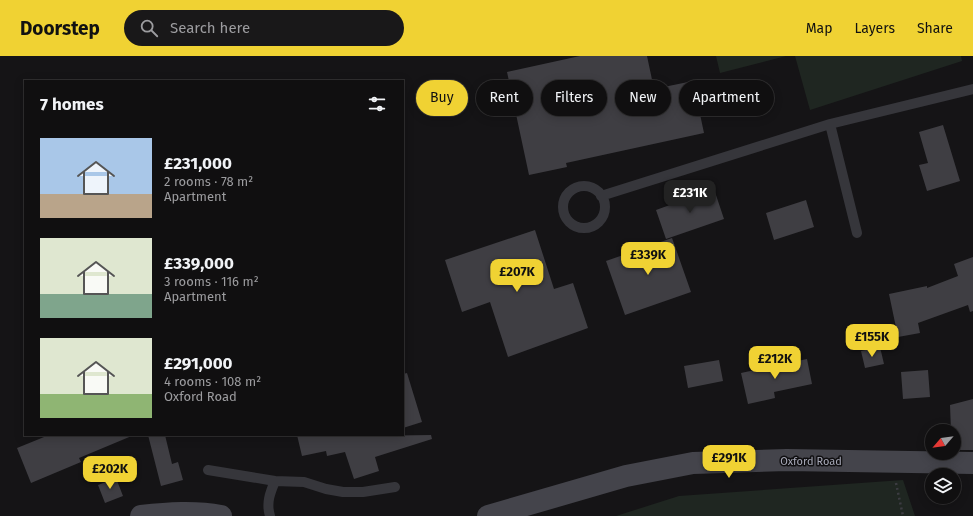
<!DOCTYPE html>
<html lang="en">
<head>
<meta charset="utf-8">
<style>
  :root { --surface:#100f10; --page:#191819; --text:#f1f3f6; --muted:#9c9c9f; --line:#302f30; --accent:#f0d233 }
  body { margin:0; font-family:"Fira Sans",sans-serif; background:var(--page); color:var(--text); height:100vh; display:flex; flex-direction:column; font-size:15px; white-space:nowrap }
  * { box-sizing:border-box; margin:0 }
  p { font-size:13px; color:var(--muted) }
  .icon { flex:none; width:22px; height:22px; fill:none; stroke:currentColor; stroke-width:2; stroke-linecap:round; stroke-linejoin:round }
  .map { position:relative; flex:1; overflow:hidden }
  .details { position:absolute; left:24px; top:24px; width:380px; height:356px; display:flex; flex-direction:column; background:var(--surface); border-radius:0px; box-shadow:0 2px 10px #0003,0 0 0 1px var(--line) }
  .details>* { flex:none }
  .hud { position:absolute; left:416px; top:24px; width:380px; height:36px; display:flex; gap:8px }
  .needle { width:26px; rotate:242deg }
  .fabs { position:absolute; left:925px; top:368px; display:grid; gap:8px }
  .fabs a { display:grid; place-items:center; width:36px; height:36px; border-radius:50%; background:var(--surface); box-shadow:0 2px 10px #0003,0 0 0 1px var(--line); font-size:20px }
  .price { position:absolute; translate:-50% -34px; padding:0 9px; border-radius:8px; background:var(--accent); color:#111; font-size:13px; line-height:26px; filter:drop-shadow(0 1px 2px #0008) }
  .price::after { content:''; position:absolute; left:50%; top:24px; width:12px; height:9px; margin-left:-6px; background:inherit; clip-path:polygon(0 0,100% 0,50% 100%) }
  .price.current { background:#222; color:#fff }
  ul { padding:0; list-style:none }
  li { display:flex; align-items:center; gap:12px; height:100px; padding:0 16px }
  li span { display:grid; place-items:center; flex:none; width:112px; height:80px; border-radius:0px; color:#555 }
  li>.icon { margin-inline-start:auto }
  span .icon { width:48px; height:48px; fill:#fffc; stroke-width:1 }
  li b { font-size:17px }
  h2 { display:flex; justify-content:space-between; align-items:center; height:48px; padding:0 16px; font-size:17px }
  .tag { padding:0 14px; border-radius:18px; background:var(--surface); box-shadow:0 2px 10px #0003,0 0 0 1px var(--line); font-size:14px; line-height:36px }
  .tag.current { background:var(--accent); color:#111 }
  header { display:flex; align-items:center; gap:24px; box-sizing:border-box; height:56px; padding:0 20px; background:var(--accent); color:#111 }
  header strong { font-size:19px }
  nav { display:flex; gap:22px; margin-inline-start:auto; font-size:14px }
  .search { width:280px; height:36px; background:var(--page); display:flex; align-items:center; gap:10px; box-sizing:border-box; padding:0 14px; border-radius:22px; color:var(--muted); font-size:15px }
  .map>svg:first-child { display:block }
  .green { fill:#1f2621 }
  .building { fill:#3f3e43 }
  .lines { fill:none; stroke-linecap:round; stroke-linejoin:round }
  .path { stroke:#3c3c42; stroke-width:2.5; stroke-dasharray:2 3; stroke-linecap:butt }
  .lane { stroke:#36363b; stroke-width:10 }
  .secondary { stroke:#44444b; stroke-width:22 }
  .labels { text-anchor:middle; dominant-baseline:central; stroke-width:3; stroke-linejoin:round; paint-order:stroke }
  .street-label { font-size:11px; fill:#a6a8b6; stroke:#100f11 }
</style>
</head>
<body>
<header>
<strong>Doorstep</strong>
<div class="search"><svg class="icon" aria-label="search" viewBox="0 0 24 24"><circle cx="10" cy="10" r="6"/><path d="M15 15l6 6"/></svg>Search here</div>
<nav><a>Map</a><a>Layers</a><a>Share</a></nav>
</header>
<div class="map">
<svg width="973" height="460" viewBox="0 0 973 460">
  <rect width="100%" height="100%" fill="#151416"/>
  <path class="green" d="M716,0H786L720,17Z
    M795,0H961L962,5L810,54Z
    M903,424L915,460H616L679,440Z"/>
  <path class="building" d="M580,0H647L654,33L693,25L704,77L566,107L567,111L529,119L507,16Z
    M943,69L960,125L927,135L919,109L928,107L919,76Z
    M714,133L724,163L666,183L656,154Z
    M806,144L814,171L774,184L766,157Z
    M535,174L554,233L573,227L588,272L508,301L490,246L462,256L445,204Z
    M672,182L691,236L625,259L606,205Z
    M973,201V255L970,256L968,249L918,267L920,277L898,281L889,238L927,230V232L958,220L954,208Z
    M880,291L884,308L865,312L861,295Z
    M807,303L812,328L774,336L775,342L748,348L741,317Z
    M719,304L723,325L688,332L684,310Z
    M928,314L930,341L903,343L901,316Z
    M407,317L422,366L403,372V318Z
    M973,343V394H954V375H951L950,349Z
    M49,379H134L79,402L81,406L31,427L17,392Z
    M148,379H165L172,408L178,406L183,424L161,430Z
    M297,379H363V380L431,379L432,383L375,401L379,415L354,423L345,396L327,400L326,395L302,400Z
    M116,422L123,440L105,447L98,429Z"/>
  <g class="lines">
    <path class="path" d="M896,427L903,460"/>
    <path class="lane" d="M830,68L857,177
      M563 151a21 21 0 1 1 42 0a21 21 0 1 1-42 0Z
      M601,140L830,68L973,33
      M208,414L275,425L304,426L326,433L343,436H363L395,431
      M270,460C266,447 270,437 275,425"/>
    <path class="secondary" d="M141,460C168,457 195,455 221,460
      M488,460L626,420L693,407L787,404L973,407"/>
  </g>
  <g class="labels">
    <g class="street-label">
      <text x="811" y="405">Oxford Road</text>
    </g>
  </g>
</svg>
<div class="fabs">
<a><svg class="needle" viewBox="-14 -14 28 28"><path d="M0-13l5 13h-10z" fill="#e53935"/><path d="M0 13l5-13h-10z" fill="#9c9c9f"/></svg></a>
<a><svg class="icon" aria-label="layers" viewBox="0 0 24 24"><path d="M12 4l9 5-9 5-9-5zM3 14l9 5 9-5"/></svg></a>
</div>
<b class="price current" style="left:690px;top:158px">£231K</b>
<b class="price" style="left:648px;top:220px">£339K</b>
<b class="price" style="left:517px;top:237px">£207K</b>
<b class="price" style="left:872px;top:302px">£155K</b>
<b class="price" style="left:775px;top:324px">£212K</b>
<b class="price" style="left:729px;top:423px">£291K</b>
<b class="price" style="left:110px;top:434px">£202K</b>
<div class="hud">
<a class="tag current">Buy</a>
<a class="tag">Rent</a>
<a class="tag">Filters</a>
<a class="tag">New</a>
<a class="tag">Apartment</a>
</div>
<section class="details">
<h2>7 homes<svg class="icon" aria-label="filters" viewBox="0 0 24 24"><path d="M4 7h16M4 17h16"/><circle cx="9" cy="7" r="2"/><circle cx="15" cy="17" r="2"/></svg></h2>
<ul>
<li><span style="background:linear-gradient(#a9c7e8 70%,#b9a48a 0)"><svg class="icon" aria-label="home" viewBox="0 0 24 24"><path d="M3 11l9-7 9 7M6 9v11h12V9"/></svg></span><div><b>£231,000</b><p>2 rooms · 78 m²</p><p>Apartment</p></div></li>
<li><span style="background:linear-gradient(#dfe7d0 70%,#7fa58c 0)"><svg class="icon" aria-label="home" viewBox="0 0 24 24"><path d="M3 11l9-7 9 7M6 9v11h12V9"/></svg></span><div><b>£339,000</b><p>3 rooms · 116 m²</p><p>Apartment</p></div></li>
<li><span style="background:linear-gradient(#dfe7d0 70%,#8fb573 0)"><svg class="icon" aria-label="home" viewBox="0 0 24 24"><path d="M3 11l9-7 9 7M6 9v11h12V9"/></svg></span><div><b>£291,000</b><p>4 rooms · 108 m²</p><p>Oxford Road</p></div></li>
</ul>
</section>
</div>
</body>
</html>
